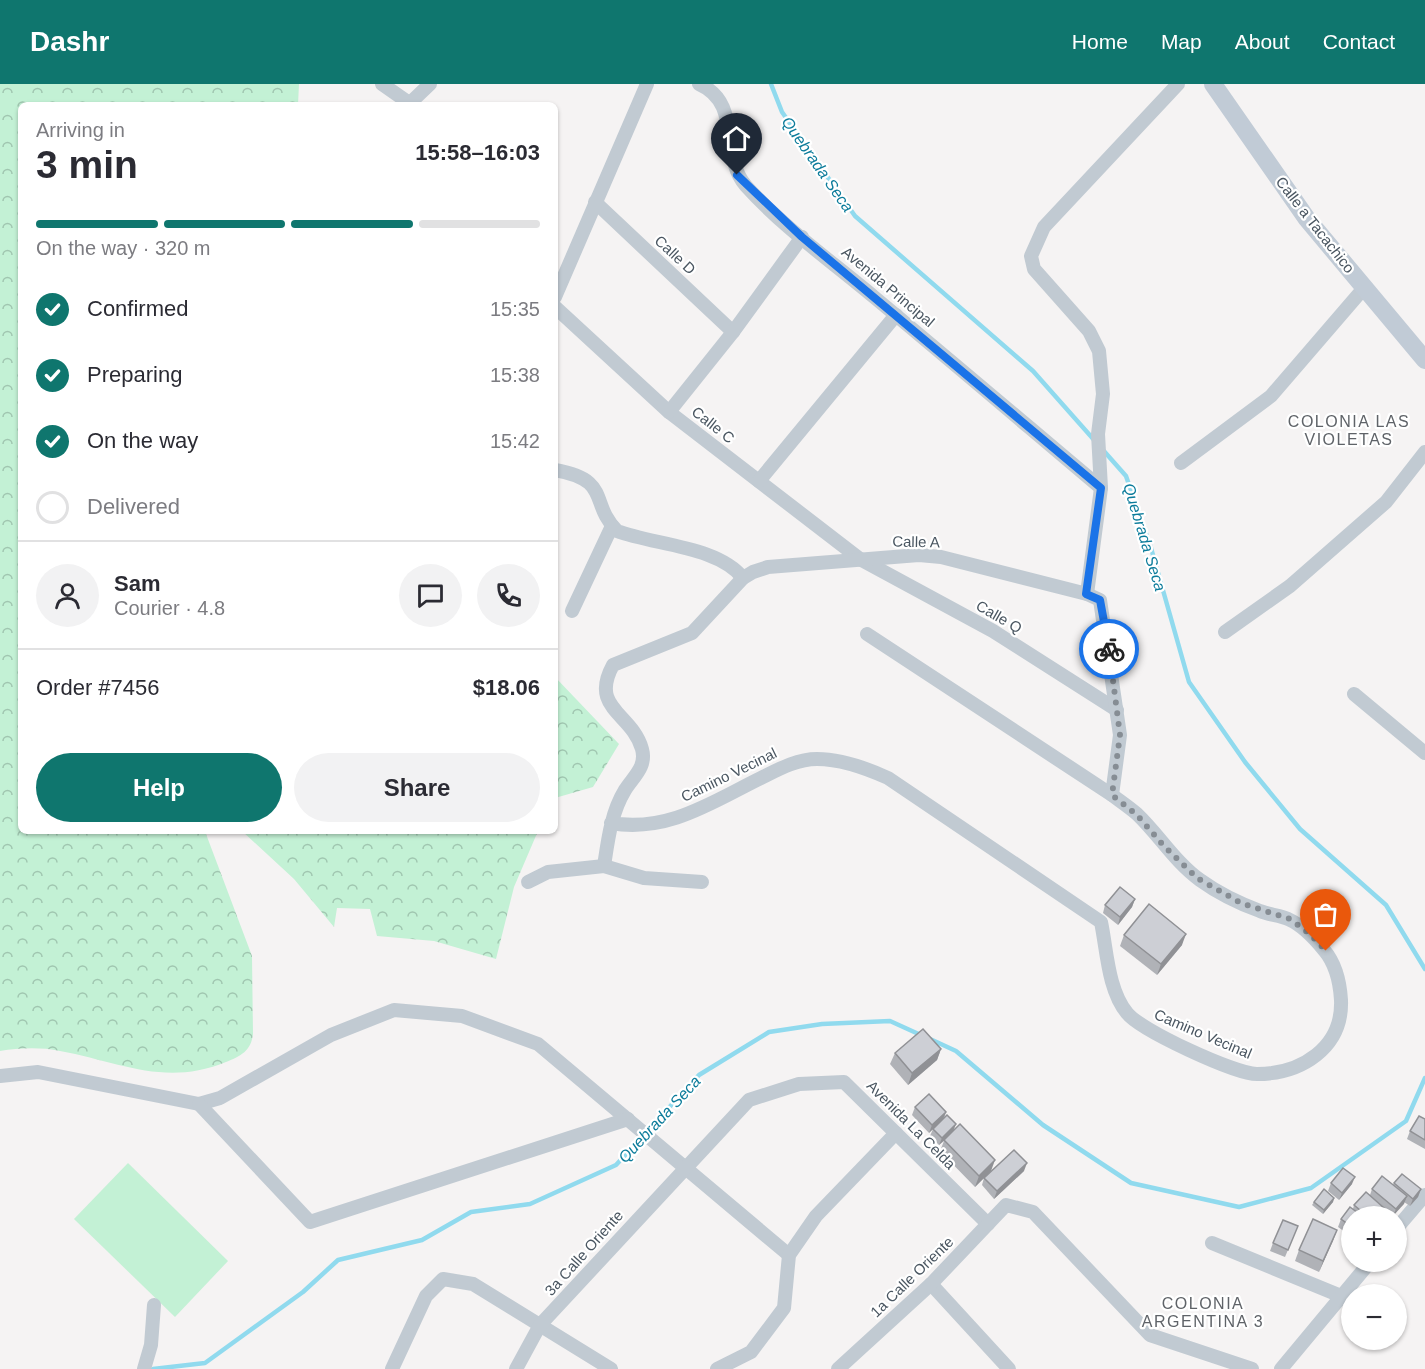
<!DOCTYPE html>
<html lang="en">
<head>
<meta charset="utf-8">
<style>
  :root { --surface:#fff; --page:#f2f2f3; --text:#2b2b33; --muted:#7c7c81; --line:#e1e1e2; --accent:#0f766e }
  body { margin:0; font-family:Arial,sans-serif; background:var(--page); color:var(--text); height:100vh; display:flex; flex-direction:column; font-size:22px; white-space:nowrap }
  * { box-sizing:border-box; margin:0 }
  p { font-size:20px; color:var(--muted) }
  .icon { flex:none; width:33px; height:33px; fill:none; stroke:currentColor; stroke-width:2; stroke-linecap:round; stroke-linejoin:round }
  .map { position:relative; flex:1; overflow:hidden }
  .panel { position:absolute; left:18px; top:18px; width:540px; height:732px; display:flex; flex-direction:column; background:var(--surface); border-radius:9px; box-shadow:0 2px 4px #0004 }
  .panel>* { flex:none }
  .fabs { position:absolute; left:1341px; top:1122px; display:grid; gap:12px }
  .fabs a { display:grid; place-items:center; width:66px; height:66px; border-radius:50%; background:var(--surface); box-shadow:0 2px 4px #0004; font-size:30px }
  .pin { position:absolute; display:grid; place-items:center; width:51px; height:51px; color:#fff; margin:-62px -26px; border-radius:50% 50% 50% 0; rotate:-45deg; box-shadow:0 0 6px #0007 }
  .pin .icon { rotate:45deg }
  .courier { position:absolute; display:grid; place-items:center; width:60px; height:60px; margin:-30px; border:4px solid #1a73e8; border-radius:50%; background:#fff; color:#222; box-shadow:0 2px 8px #0007 }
  .head em { font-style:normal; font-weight:700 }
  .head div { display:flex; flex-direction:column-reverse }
  .head { display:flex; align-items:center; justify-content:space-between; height:102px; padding:0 18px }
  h1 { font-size:39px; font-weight:700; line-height:45px }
  .bar { display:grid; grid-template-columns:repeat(4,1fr); gap:9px 6px; align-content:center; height:72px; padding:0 18px }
  .bar i { height:8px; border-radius:4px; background:var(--line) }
  .bar .active { background:var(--accent) }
  .bar p { grid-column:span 4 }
  .line { display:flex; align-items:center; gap:15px; padding:0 18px; border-top:2px solid var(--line) }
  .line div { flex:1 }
  .round { display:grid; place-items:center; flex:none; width:63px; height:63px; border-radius:32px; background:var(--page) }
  ol { padding:0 18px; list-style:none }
  li { display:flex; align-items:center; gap:18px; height:66px }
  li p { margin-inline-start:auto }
  li .icon { padding:6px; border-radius:50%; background:var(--accent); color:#fff; stroke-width:4 }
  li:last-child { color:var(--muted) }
  li i { width:33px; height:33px; border:3px solid var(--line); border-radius:50% }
  .primary-button { display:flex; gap:12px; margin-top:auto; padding:12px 18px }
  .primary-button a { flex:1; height:69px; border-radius:36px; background:var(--accent); color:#fff; font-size:24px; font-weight:700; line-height:69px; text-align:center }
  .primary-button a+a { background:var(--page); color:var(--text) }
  header { display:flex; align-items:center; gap:36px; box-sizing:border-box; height:84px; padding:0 30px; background:var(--accent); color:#fff }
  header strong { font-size:28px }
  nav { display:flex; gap:33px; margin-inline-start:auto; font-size:21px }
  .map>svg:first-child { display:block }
  .grass { fill:#c3f1d5 }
  .forest { fill:url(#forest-crowns) }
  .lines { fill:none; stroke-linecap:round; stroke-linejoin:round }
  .stream { stroke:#90daee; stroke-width:4.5 }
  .street { stroke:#c1cad2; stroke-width:14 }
  .secondary { stroke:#c1cbd6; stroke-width:18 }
  .wall { fill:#b0b2b7 }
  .shaded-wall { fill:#909195 }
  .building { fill:#cdcfd5; stroke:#909195; stroke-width:1.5 }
  .done { stroke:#868d94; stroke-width:6; stroke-dasharray:0 10.8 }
  .route { stroke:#1a73e8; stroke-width:8 }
  .labels { text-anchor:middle; stroke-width:4.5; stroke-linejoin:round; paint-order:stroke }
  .street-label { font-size:15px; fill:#4a5661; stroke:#fff }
  .water-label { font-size:16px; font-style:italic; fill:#0c7c9b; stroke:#fff }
  .neighbourhood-label { font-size:16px; letter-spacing:1.5px; fill:#5f6368; stroke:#fff }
</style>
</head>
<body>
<header>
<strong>Dashr</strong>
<nav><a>Home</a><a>Map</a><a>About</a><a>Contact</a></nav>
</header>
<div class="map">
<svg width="1425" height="1285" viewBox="0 0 1425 1285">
  <defs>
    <pattern id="forest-crowns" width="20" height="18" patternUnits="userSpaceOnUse" patternTransform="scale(1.5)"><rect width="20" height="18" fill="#c3f1d5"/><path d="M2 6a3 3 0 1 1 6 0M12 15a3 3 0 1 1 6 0" fill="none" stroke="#a0c6b0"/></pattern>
  </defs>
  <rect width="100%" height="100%" fill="#f5f3f3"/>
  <!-- grass -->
  <path class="grass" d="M128,1079L228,1177L175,1233L74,1135Z"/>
  <!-- forest -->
  <g class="forest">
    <path d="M0,0H299L298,21H21V747H197L206,750L252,872L253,950C251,967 241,972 226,978C165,1003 120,978 60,967C40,963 19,964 0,967Z"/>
    <path d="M555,593L619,660L593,703L555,714Z"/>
    <path d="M242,747H538L514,803L496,875L434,857L377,852L370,825L337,824L334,843L294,795Z"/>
  </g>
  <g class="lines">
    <!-- stream -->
    <g class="stream">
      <path d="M771,0L782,28L855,132L1033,287L1095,357"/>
      <path d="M1103,366L1126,392L1151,464L1189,598L1245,678L1300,745L1386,821L1425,885"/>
      <path d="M930,955L956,967L1043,1041L1131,1099L1239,1123L1311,1104L1406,1037L1425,994"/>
      <path d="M153,1285L205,1279L303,1208L338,1176L422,1156L471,1128L530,1120L616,1081L699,991L769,948L822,940L890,937L923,952"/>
    </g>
    <!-- street -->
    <g class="street">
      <path d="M382,0L412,21"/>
      <path d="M699,0C743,19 719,71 746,102C783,143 831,177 874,213C950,276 1025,340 1101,404"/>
      <path d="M408,21L430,0"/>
      <path d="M595,118L733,248"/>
      <path d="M555,213L647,0"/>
      <path d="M555,223L669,328L860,475L993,547L1117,626"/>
      <path d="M669,328L733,248L802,153"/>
      <path d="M1181,379L1271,312L1364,204"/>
      <path d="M555,386C612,396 589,419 617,447C654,461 718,462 743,494"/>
      <path d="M759,397L896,231"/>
      <path d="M1087,510L1101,404L1098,350L1103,310L1099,267L1089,247L1034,185L1031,172L1044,143L1178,0"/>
      <path d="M572,527L612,442"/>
      <path d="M1225,548L1290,502L1386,418L1425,368"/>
      <path d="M867,550L1112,711"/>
      <path d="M1354,610L1425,669"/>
      <path d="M604,782C608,756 611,729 625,706C633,693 647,683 642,665C632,629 589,625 613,581L692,549L743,494L753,488L768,483L919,471L941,473L1087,510L1100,516L1120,651L1112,711C1120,717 1129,723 1137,730C1159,751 1175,778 1200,796C1218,809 1238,819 1260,827C1269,831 1281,831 1290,836C1303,842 1315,855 1324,866C1336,880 1340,899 1341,916C1343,964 1301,990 1257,990C1235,990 1140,946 1127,929C1108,906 1107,867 1101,838L888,694C866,684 842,675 817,675C797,675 779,685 761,694C712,718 668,749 611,739"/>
      <path d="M528,798L548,788L604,782L644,794L702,798"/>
      <path d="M0,992L38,988L199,1020L220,1014L331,951L394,926L462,932L538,960L789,1171"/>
      <path d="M199,1020L310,1138L628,1035"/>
      <path d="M1396,1145L1425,1111"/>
      <path d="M1212,1159L1341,1212"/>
      <path d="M931,1200L1009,1285"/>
      <path d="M144,1285L151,1261L154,1221"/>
      <path d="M392,1285L426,1212L443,1195L473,1200L611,1285"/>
      <path d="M516,1285L540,1241L749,1016L799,1000L844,998L988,1140"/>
      <path d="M717,1285L751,1268L784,1224L789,1171L816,1132L896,1049"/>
      <path d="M838,1285L931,1200L1006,1121L1033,1128L1150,1251L1252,1285"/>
      <path d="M1281,1285L1370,1178"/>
    </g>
    <!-- secondary -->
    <path class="secondary" d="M1213,0L1307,135L1425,276"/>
  </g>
  <!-- wall -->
  <g class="wall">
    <path d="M1135,815L1132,823L1118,841L1103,829L1105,821Z"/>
    <path d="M1124,851L1182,861L1157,891L1120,862Z"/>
    <path d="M941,965L937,976L908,1001L890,980L895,969Z"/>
    <path d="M915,1023L946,1028L944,1035L991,1087L975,1103L940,1067L944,1057L939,1061L930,1052L933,1045L929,1049L912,1031Z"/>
    <path d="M1425,1035V1065L1407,1055L1410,1047Z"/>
    <path d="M1024,1087L994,1115L982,1101L984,1094Z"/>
    <path d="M1331,1099L1352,1100L1339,1116L1328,1107Z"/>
    <path d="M1394,1099L1421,1105L1418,1113L1410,1122L1404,1118L1393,1132H1352V1153L1338,1143L1341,1135L1353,1125L1354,1121L1370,1111L1372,1105L1393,1101Z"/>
    <path d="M1334,1114L1333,1118L1323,1130L1312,1121L1314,1118Z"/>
    <path d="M1337,1146L1319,1188L1295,1177L1299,1166Z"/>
    <path d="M1295,1149L1285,1173L1270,1167L1273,1159Z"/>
  </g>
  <!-- shaded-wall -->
  <g class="shaded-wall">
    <path d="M1135,815L1132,823L1118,841L1120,833Z"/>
    <path d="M1186,850L1182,861L1157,891L1161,880Z"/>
    <path d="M941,965L937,976L908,1001L912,989Z"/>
    <path d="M946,1028L943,1035L929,1049L932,1041Z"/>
    <path d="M956,1040L953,1048L939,1061L942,1054Z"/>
    <path d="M995,1076L991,1087L975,1103L979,1092Z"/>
    <path d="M1027,1079L1024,1087L994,1115L997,1107Z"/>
    <path d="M1355,1093L1352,1100L1339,1116L1342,1109Z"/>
    <path d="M1421,1105L1418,1113L1410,1122L1413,1115Z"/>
    <path d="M1407,1112L1404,1120L1393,1132L1396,1125Z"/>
    <path d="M1334,1114L1333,1118L1323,1130L1324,1126Z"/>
    <path d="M1337,1146L1333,1157L1319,1188L1323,1177Z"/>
  </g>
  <!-- building -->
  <g class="building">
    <path d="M1120,803L1135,815L1120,833L1105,821Z"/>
    <path d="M1149,820L1186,850L1161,880L1124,851Z"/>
    <path d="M923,945L941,965L912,989L895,969Z"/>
    <path d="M929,1010L946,1028L932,1041L915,1023Z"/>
    <path d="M947,1031L956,1040L942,1054L933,1045Z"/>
    <path d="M1419,1032L1425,1035V1056L1410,1047Z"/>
    <path d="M960,1040L995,1076L979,1092L944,1056Z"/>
    <path d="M1014,1066L1027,1079L997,1107L984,1094Z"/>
    <path d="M1343,1084L1355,1093L1342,1109L1331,1099Z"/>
    <path d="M1402,1090L1421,1105L1413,1115L1394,1099Z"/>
    <path d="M1382,1092L1407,1112L1396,1125L1372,1105Z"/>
    <path d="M1324,1105L1334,1114L1324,1126L1314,1118Z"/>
    <path d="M1366,1108L1393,1132H1367L1354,1121Z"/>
    <path d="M1350,1123L1362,1132H1352V1143L1341,1135Z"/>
    <path d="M1313,1135L1337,1146L1323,1177L1299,1166Z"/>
    <path d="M1283,1136L1298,1142L1288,1166L1273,1159Z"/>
  </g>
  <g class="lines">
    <!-- done -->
    <path class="done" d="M1109,565L1120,651L1112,711L1137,731L1163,761L1197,794L1241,819L1290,835L1311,851L1326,867"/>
    <!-- route -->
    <path class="route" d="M737,91L802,153L1101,404L1086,510L1100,516L1109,565"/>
  </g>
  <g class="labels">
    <!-- street labels -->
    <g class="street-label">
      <text transform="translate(1315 141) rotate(52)" y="5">Calle a Tacachico</text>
      <text transform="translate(675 171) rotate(43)" y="5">Calle D</text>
      <text transform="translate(888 203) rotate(40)" y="5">Avenida Principal</text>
      <text transform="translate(713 341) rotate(38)" y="5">Calle C</text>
      <text transform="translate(916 458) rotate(1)" y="5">Calle A</text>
      <text transform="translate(999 533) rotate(30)" y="5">Calle Q</text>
      <text transform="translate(729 691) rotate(-26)" y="5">Camino Vecinal</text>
      <text transform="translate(1203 950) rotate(23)" y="5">Camino Vecinal</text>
      <text transform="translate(911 1041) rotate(45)" y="5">Avenida La Celda</text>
      <text transform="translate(584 1169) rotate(-48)" y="5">3a Calle Oriente</text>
      <text transform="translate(912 1193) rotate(-44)" y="5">1a Calle Oriente</text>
    </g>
    <!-- water labels -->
    <g class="water-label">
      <text transform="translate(818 80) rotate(55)" y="6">Quebrada Seca</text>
      <text transform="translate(1145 453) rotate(73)" y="6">Quebrada Seca</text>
      <text transform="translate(659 1035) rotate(-47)" y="6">Quebrada Seca</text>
    </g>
    <!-- neighbourhood labels -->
    <g class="neighbourhood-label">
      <text x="1349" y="343">COLONIA LAS<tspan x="1349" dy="18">VIOLETAS</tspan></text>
      <text x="1203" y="1225">COLONIA<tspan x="1203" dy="18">ARGENTINA 3</tspan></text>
    </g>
  </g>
</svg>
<div class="fabs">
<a>+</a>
<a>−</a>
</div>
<div class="pin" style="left:1326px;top:867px;background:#ea580c"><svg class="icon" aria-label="bag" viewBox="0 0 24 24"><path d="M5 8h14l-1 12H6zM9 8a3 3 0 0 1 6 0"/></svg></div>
<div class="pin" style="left:737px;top:91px;background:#1f2937"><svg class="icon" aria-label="home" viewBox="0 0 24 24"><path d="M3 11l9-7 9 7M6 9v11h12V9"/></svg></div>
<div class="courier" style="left:1109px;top:565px"><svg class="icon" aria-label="bike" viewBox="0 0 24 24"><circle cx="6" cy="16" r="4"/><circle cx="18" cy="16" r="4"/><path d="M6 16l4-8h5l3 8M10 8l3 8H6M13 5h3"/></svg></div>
<section class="panel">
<div class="head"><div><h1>3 min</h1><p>Arriving in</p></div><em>15:58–16:03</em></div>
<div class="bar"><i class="active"></i><i class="active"></i><i class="active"></i><i></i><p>On the way · 320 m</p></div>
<ol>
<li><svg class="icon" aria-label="check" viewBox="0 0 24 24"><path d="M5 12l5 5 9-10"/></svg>Confirmed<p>15:35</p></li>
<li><svg class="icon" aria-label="check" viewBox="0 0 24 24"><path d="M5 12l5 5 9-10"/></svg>Preparing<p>15:38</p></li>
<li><svg class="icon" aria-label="check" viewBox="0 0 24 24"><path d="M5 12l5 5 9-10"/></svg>On the way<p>15:42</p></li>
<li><i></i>Delivered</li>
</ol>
<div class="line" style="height:108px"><a class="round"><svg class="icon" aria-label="person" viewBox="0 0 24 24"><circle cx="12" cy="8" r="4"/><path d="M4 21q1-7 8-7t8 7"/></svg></a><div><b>Sam</b><p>Courier · 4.8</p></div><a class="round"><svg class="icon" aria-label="chat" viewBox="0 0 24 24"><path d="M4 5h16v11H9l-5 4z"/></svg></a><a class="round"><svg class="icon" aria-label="phone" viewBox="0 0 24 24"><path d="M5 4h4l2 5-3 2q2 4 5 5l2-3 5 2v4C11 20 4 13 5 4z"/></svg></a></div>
<div class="line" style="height:78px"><div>Order #7456</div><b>$18.06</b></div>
<div class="primary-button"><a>Help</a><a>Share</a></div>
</section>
</div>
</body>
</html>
